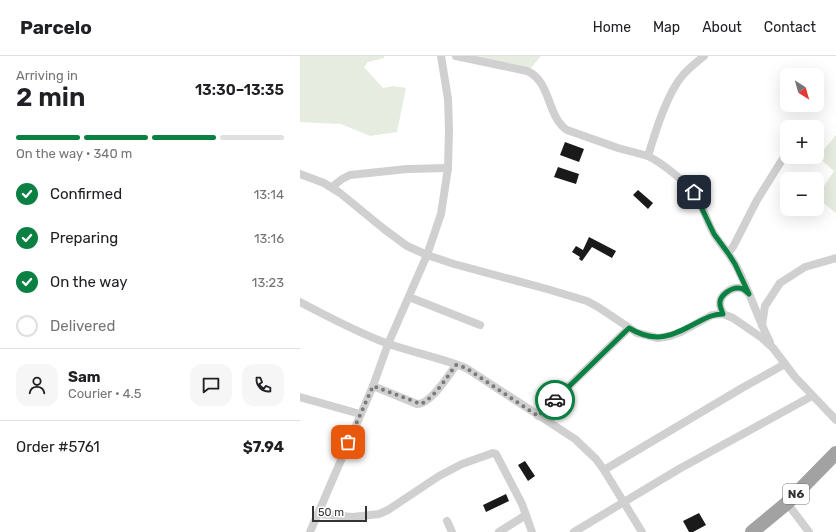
<!DOCTYPE html>
<html lang="en">
<head>
<meta charset="utf-8">
<style>
  :root { --surface:#fff; --page:#f6f6f6; --text:#202124; --muted:#757577; --line:#e0e0e0; --accent:#0b8043 }
  body { margin:0; font-family:Rubik,sans-serif; background:var(--page); color:var(--text); height:100vh; display:flex; flex-direction:column; font-size:15px; white-space:nowrap }
  * { box-sizing:border-box; margin:0 }
  p { font-size:13px; color:var(--muted) }
  .icon { flex:none; width:22px; height:22px; fill:none; stroke:currentColor; stroke-width:2; stroke-linecap:round; stroke-linejoin:round }
  .map { position:relative; flex:1; overflow:hidden }
  .panel { display:flex; flex-direction:column; background:var(--surface); width:300px }
  .panel>* { flex:none }
  .needle { width:26px; rotate:143deg }
  .tools { position:absolute; left:480px; top:12px; display:grid; gap:8px }
  .tools a { display:grid; place-items:center; width:44px; height:44px; border-radius:8px; background:var(--surface); box-shadow:0 4px 16px #0002; font-size:20px }
  .scale { position:absolute; left:12px; bottom:10px; width:55px; box-sizing:border-box; padding-left:4px; border:2px solid #333; border-top:0; font-size:11px; line-height:14px; white-space:nowrap; color:#333; -webkit-text-stroke:3px #fff; paint-order:stroke }
  .pin { position:absolute; display:grid; place-items:center; width:34px; height:34px; color:#fff; margin:-17px; border-radius:8px; box-shadow:0 2px 6px #0006 }
  .courier { position:absolute; display:grid; place-items:center; width:40px; height:40px; margin:-20px; border:3px solid #0b8043; border-radius:50%; background:#fff; color:#222; box-shadow:0 1px 5px #0007 }
  .summary em { font-style:normal; font-weight:600 }
  .summary div { display:flex; flex-direction:column-reverse }
  .summary { display:flex; align-items:center; justify-content:space-between; height:68px; padding:0 16px }
  h1 { font-size:26px; font-weight:600; line-height:30px }
  .bar { display:grid; grid-template-columns:repeat(4,1fr); gap:6px 4px; align-content:center; height:48px; padding:0 16px }
  .bar i { height:5px; border-radius:3px; background:var(--line) }
  .bar .selected { background:var(--accent) }
  .bar p { grid-column:span 4 }
  .line { display:flex; align-items:center; gap:10px; padding:0 16px; border-top:1px solid var(--line) }
  .line div { flex:1 }
  .round { display:grid; place-items:center; flex:none; width:42px; height:42px; border-radius:12px; background:var(--page) }
  ol { padding:0 16px; list-style:none }
  li { display:flex; align-items:center; gap:12px; height:44px }
  li p { margin-inline-start:auto }
  li .icon { padding:4px; border-radius:50%; background:var(--accent); color:#fff; stroke-width:4 }
  li:last-child { color:var(--muted) }
  li i { width:22px; height:22px; border:2px solid var(--line); border-radius:50% }
  header { display:flex; align-items:center; gap:24px; box-sizing:border-box; height:56px; padding:0 20px; background:var(--surface); border-bottom:1px solid var(--line) }
  header strong { font-size:19px }
  nav { display:flex; gap:22px; margin-inline-start:auto; font-size:14px }
  main { display:flex; flex:1; min-height:0 }
  .map>svg:first-child { display:block }
  .green { fill:#e6ecdf }
  .building { fill:#1a1a1a }
  .lines { fill:none; stroke-linecap:round; stroke-linejoin:round }
  .minor { stroke:#d0d0d0; stroke-width:8 }
  .trunk { stroke:#a2a2a2; stroke-width:14 }
  .done { stroke:#7a7a7a; stroke-width:4; stroke-dasharray:0 7.2 }
  .route { stroke:#0b8043; stroke-width:5 }
  .labels { text-anchor:middle; stroke-width:4; stroke-linejoin:round; paint-order:stroke }
  .shield { fill:#fff; stroke:#707070; stroke-width:1 }
  .shield-label { font-size:12px; font-weight:bold; fill:#333 }
</style>
</head>
<body>
<header>
<strong>Parcelo</strong>
<nav><a>Home</a><a>Map</a><a>About</a><a>Contact</a></nav>
</header>
<main>
<section class="panel">
<div class="summary"><div><h1>2 min</h1><p>Arriving in</p></div><em>13:30–13:35</em></div>
<div class="bar"><i class="selected"></i><i class="selected"></i><i class="selected"></i><i></i><p>On the way · 340 m</p></div>
<ol>
<li><svg class="icon" aria-label="check" viewBox="0 0 24 24"><path d="M5 12l5 5 9-10"/></svg>Confirmed<p>13:14</p></li>
<li><svg class="icon" aria-label="check" viewBox="0 0 24 24"><path d="M5 12l5 5 9-10"/></svg>Preparing<p>13:16</p></li>
<li><svg class="icon" aria-label="check" viewBox="0 0 24 24"><path d="M5 12l5 5 9-10"/></svg>On the way<p>13:23</p></li>
<li><i></i>Delivered</li>
</ol>
<div class="line" style="height:72px"><a class="round"><svg class="icon" aria-label="person" viewBox="0 0 24 24"><circle cx="12" cy="8" r="4"/><path d="M4 21q1-7 8-7t8 7"/></svg></a><div><b>Sam</b><p>Courier · 4.5</p></div><a class="round"><svg class="icon" aria-label="chat" viewBox="0 0 24 24"><path d="M4 5h16v11H9l-5 4z"/></svg></a><a class="round"><svg class="icon" aria-label="phone" viewBox="0 0 24 24"><path d="M5 4h4l2 5-3 2q2 4 5 5l2-3 5 2v4C11 20 4 13 5 4z"/></svg></a></div>
<div class="line" style="height:52px"><div>Order #5761</div><b>$7.94</b></div>
</section>
<div class="map">
<svg width="536" height="476" viewBox="0 0 536 476">
  <rect width="100%" height="100%" fill="#fff"/>
  <!-- green -->
  <g class="green">
    <path d="M0,0H84V2L68,6L64,11L83,32L94,30L106,32L97,76L70,80L41,68L0,66Z"/>
    <path d="M169,0H241L231,12Z"/>
    <path d="M536,79V157L517,142V140L534,115L518,101Z"/>
  </g>
  <!-- building -->
  <g class="building">
    <path d="M265,86L284,93L279,106L260,99Z"/>
    <path d="M258,111L279,118L276,128L254,121Z"/>
    <path d="M338,134L353,147L348,153L333,139Z"/>
    <path d="M289,181L316,195L312,202L292,191L282,205L279,203L280,201L272,196L276,190L283,194Z"/>
    <path d="M225,405L235,420L228,425L218,409Z"/>
    <path d="M206,438L209,445L186,456L183,449Z"/>
    <path d="M399,457L406,469L393,476H389L383,465Z"/>
  </g>
  <g class="lines">
    <!-- minor -->
    <g class="minor">
      <path d="M156,0L227,15C251,25 247,61 267,74L318,92L348,100"/>
      <path d="M404,0C397,6 389,12 383,19C367,37 355,77 348,100C362,107 389,128 397,141C404,153 407,166 414,178C420,188 429,197 435,208C449,233 457,261 470,286"/>
      <path d="M0,118L24,127L40,137L84,173L107,190L127,199L154,208L247,233L287,245L298,251L337,277L358,282L370,280L381,276L412,259L423,258L433,262L462,282L473,292L495,321L536,364"/>
      <path d="M32,131L42,123L50,119L107,113L148,112"/>
      <path d="M428,197L433,191L457,144L487,96"/>
      <path d="M109,241L180,269"/>
      <path d="M0,246C29,261 58,277 89,288C115,297 141,302 166,312L275,383L296,403L304,414L342,476"/>
      <path d="M423,258C422,255 420,251 420,249C419,238 434,229 443,233C444,233 448,237 448,237"/>
      <path d="M462,269L465,250L480,227L505,211L536,202"/>
      <path d="M73,330L117,348C130,349 149,319 156,309"/>
      <path d="M0,341L60,358"/>
      <path d="M238,360L329,272"/>
      <path d="M304,414L442,332L485,308"/>
      <path d="M487,447L509,476"/>
      <path d="M18,458L53,461L79,458L88,454L139,420L162,408L193,397L196,398L222,448L232,476"/>
      <path d="M147,465L152,476"/>
      <path d="M10,476L73,330L88,288L127,199L141,158L148,112L149,73L148,43L141,0"/>
      <path d="M199,476L226,459"/>
      <path d="M274,476L379,413L512,340"/>
    </g>
    <!-- trunk -->
    <path class="trunk" d="M452,476L487,447L536,397"/>
  </g>
  <g class="lines">
    <!-- done -->
    <path class="done" d="M48,386L73,330L121,348C136,340 146,322 156,309L166,312L238,360L255,344"/>
    <!-- route -->
    <path class="route" d="M255,344L329,272C357,289 374,279 400,265C408,261 414,258 423,258C422,255 420,251 420,248C419,240 430,232 438,232C443,232 445,234 449,238L435,208L428,197L414,178L394,136"/>
  </g>
  <g class="labels">
    <!-- shield labels -->
    <rect class="shield" x="483" y="428" width="26" height="20" rx="3"/>
    <g class="shield-label">
      <text x="496" y="442">N6</text>
    </g>
  </g>
</svg>
<div class="tools">
<a><svg class="needle" viewBox="-14 -14 28 28"><path d="M0-13l5 13h-10z" fill="#e53935"/><path d="M0 13l5-13h-10z" fill="#757577"/></svg></a>
<a>+</a>
<a>−</a>
</div>
<div class="scale">50 m</div>
<div class="pin" style="left:48px;top:386px;background:#ea580c"><svg class="icon" aria-label="bag" viewBox="0 0 24 24"><path d="M5 8h14l-1 12H6zM9 8a3 3 0 0 1 6 0"/></svg></div>
<div class="pin" style="left:394px;top:136px;background:#1f2937"><svg class="icon" aria-label="home" viewBox="0 0 24 24"><path d="M3 11l9-7 9 7M6 9v11h12V9"/></svg></div>
<div class="courier" style="left:255px;top:344px"><svg class="icon" aria-label="car" viewBox="0 0 24 24"><path d="M5 17H2v-5l4-1 3-4h7l3 4 3 1v5h-3M9 17h6M6 11h13"/><circle cx="7" cy="17" r="2"/><circle cx="17" cy="17" r="2"/></svg></div>
</div>
</main>
</body>
</html>
